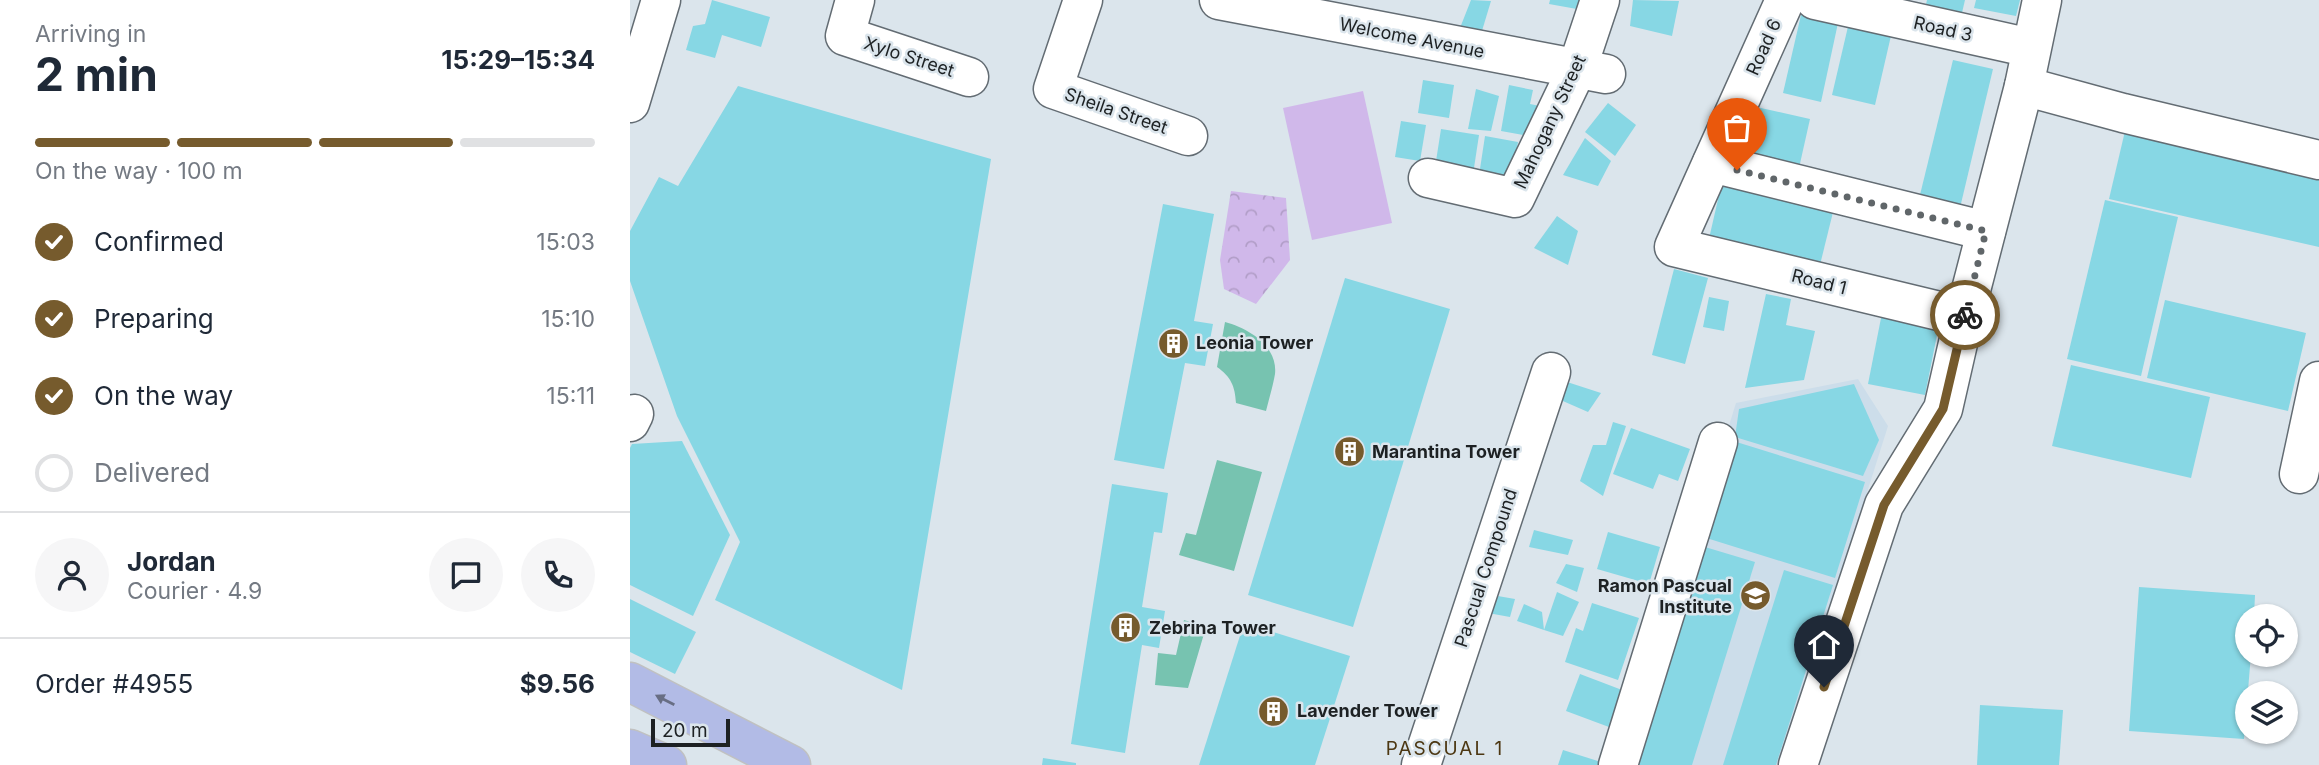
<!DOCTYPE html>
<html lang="en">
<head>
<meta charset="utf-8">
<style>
  :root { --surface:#fff; --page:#f6f6f7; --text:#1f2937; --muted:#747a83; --line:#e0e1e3; --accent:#765b2d }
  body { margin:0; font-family:Inter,sans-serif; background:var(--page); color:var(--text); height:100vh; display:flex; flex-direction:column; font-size:26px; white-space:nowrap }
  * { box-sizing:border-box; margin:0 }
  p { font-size:23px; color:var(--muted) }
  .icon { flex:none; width:38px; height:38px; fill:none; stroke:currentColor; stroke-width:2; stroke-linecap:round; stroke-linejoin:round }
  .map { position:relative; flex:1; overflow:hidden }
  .drawer { display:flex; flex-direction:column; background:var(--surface); width:630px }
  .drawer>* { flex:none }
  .fabs { position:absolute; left:1605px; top:604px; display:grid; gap:14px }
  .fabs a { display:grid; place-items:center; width:63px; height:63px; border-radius:50%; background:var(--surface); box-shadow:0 2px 5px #0004; font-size:35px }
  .scale { position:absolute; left:21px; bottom:18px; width:79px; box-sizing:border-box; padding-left:7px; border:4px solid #1d2123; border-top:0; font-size:19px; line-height:24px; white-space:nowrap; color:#1d2123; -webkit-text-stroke:5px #dbe5ec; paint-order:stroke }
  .pin { position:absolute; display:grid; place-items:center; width:60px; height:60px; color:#fff; margin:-72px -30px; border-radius:50% 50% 50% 0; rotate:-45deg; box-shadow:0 0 7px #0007 }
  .pin .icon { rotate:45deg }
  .courier { position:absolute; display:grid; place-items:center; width:70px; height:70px; margin:-35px; border:5px solid #765b2d; border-radius:50%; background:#fff; color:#222; box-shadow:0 2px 9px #0007 }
  .overview em { font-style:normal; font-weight:700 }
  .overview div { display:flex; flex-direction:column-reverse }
  .overview { display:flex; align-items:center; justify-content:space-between; height:119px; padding:0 35px }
  h1 { font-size:46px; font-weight:700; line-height:52px }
  .bar { display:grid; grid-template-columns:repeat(4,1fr); gap:10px 7px; align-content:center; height:84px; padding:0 35px }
  .bar i { height:9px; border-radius:5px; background:var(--line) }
  .bar .on { background:var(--accent) }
  .bar p { grid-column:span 4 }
  .line { display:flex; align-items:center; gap:18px; padding:0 35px; border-top:2px solid var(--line) }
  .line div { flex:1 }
  .round { display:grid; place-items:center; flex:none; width:74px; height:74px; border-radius:37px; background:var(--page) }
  ol { padding:0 35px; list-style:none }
  li { display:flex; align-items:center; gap:21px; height:77px }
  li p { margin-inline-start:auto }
  li .icon { padding:7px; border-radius:50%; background:var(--accent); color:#fff; stroke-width:4 }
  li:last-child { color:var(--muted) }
  li i { width:38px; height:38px; border:4px solid var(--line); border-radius:50% }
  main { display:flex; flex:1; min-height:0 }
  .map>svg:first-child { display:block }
  .built { fill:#ccddea }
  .park { fill:url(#park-crowns) }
  .pitch { fill:#d0b8ea }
  .water { fill:#77c3b0 }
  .building { fill:#87d7e4 }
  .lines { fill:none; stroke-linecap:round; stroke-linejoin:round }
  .minor-casing { stroke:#636c73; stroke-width:41 }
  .major-casing { stroke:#c0c1c1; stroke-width:41 }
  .minor { stroke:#fff; stroke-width:38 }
  .major { stroke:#b2bbe6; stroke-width:38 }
  .oneway { fill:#686e84 }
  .done { stroke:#606669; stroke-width:7; stroke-dasharray:0 12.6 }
  .route { stroke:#765b2d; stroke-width:9 }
  .labels { text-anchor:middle; stroke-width:5; stroke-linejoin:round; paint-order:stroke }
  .street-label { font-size:18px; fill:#1d2123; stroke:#dbe5ec }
  .poi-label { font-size:18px; font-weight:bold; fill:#1d2123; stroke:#dbe5ec; text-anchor:start }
  .neighbourhood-label { font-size:19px; letter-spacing:2px; fill:#4c3712; stroke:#dbe5ec }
</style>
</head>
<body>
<main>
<section class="drawer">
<div class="overview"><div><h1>2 min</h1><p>Arriving in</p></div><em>15:29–15:34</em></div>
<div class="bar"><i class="on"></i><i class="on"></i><i class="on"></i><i></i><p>On the way · 100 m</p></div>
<ol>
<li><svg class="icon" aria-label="check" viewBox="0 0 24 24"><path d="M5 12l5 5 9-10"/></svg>Confirmed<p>15:03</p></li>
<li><svg class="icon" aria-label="check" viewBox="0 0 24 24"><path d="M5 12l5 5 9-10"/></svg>Preparing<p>15:10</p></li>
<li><svg class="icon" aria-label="check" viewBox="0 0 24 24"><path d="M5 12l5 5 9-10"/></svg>On the way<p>15:11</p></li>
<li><i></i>Delivered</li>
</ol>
<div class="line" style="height:126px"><a class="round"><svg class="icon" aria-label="person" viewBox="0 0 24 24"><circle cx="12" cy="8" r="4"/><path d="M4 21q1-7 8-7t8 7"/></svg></a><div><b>Jordan</b><p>Courier · 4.9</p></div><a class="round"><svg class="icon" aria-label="chat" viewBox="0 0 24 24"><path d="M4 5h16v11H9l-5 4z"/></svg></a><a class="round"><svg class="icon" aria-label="phone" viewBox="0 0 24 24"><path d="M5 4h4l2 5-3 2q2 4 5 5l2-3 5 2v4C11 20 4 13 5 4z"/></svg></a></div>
<div class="line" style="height:91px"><div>Order #4955</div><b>$9.56</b></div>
</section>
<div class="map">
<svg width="1689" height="765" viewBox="0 0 1689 765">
  <defs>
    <pattern id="park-crowns" width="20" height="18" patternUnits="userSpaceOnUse" patternTransform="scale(1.75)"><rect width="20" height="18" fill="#d0b8ea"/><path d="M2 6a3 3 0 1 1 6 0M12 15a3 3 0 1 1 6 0" fill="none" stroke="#b29ec8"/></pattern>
  </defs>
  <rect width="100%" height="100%" fill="#dbe5ec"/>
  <!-- built -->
  <path class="built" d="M1228,379L1258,426L1151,765H994L1106,403Z"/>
  <!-- park -->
  <path class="park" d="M601,191L656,198L660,260L626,304L594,289L590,260Z"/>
  <!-- pitch -->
  <path class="pitch" d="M733,91L762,223L682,240L653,108Z"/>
  <!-- water -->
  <g class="water">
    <path d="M595,322C618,328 648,346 645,374C643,386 639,399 636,411L606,403C605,386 601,377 587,367Z"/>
    <path d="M587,460L632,472L604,571L549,555L556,533L566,535Z"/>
    <path d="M554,620L576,627L558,688L525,685L528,653L546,655Z"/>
  </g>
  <!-- building -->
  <g class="building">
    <path d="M82,0L140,17L131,47L92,35L85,58L56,50L63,26L75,24Z"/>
    <path d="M841,0L861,1L848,44L828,33Z"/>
    <path d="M920,0H960L958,11L919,4Z"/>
    <path d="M1003,0L1049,1L1042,36L1000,26Z"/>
    <path d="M1297,0H1335L1331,17L1295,9Z"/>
    <path d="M1346,0H1390L1386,16L1344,8Z"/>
    <path d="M1171,15L1208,23L1191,102L1153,93Z"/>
    <path d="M1220,18L1263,27L1245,105L1202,95Z"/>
    <path d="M1323,60L1363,69L1329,212L1288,203Z"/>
    <path d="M793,80L824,85L819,118L788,113Z"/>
    <path d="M879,85L903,90L900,104L910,106L904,137L871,131Z"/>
    <path d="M108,86L361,159L272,690L85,600L110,542L47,416L0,281V231L29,177L48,186Z"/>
    <path d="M846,89L869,96L861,131L838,129Z"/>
    <path d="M978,103L1006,125L985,156L955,132Z"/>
    <path d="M1122,106L1180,119L1169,168L1111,155Z"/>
    <path d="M771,121L796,125L790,161L765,157Z"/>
    <path d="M811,129L849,135L842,181L804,174Z"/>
    <path d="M1495,131L1689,176V247L1479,199Z"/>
    <path d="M855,136L888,142L879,190L848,182Z"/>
    <path d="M955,138L981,161L968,186L933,175Z"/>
    <path d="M1092,182L1204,208L1189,269L1078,243Z"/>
    <path d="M1475,200L1548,217L1511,376L1437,359Z"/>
    <path d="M533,204L584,214L564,321L583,324L575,366L555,363L534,469L484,460Z"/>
    <path d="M927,216L948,231L938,265L904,248Z"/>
    <path d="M1044,269L1078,278L1055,364L1022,355Z"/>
    <path d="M715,278L820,309L723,627L618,595Z"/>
    <path d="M1136,294L1161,299L1156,325L1185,331L1174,380L1115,388Z"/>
    <path d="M1079,297L1099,301L1094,331L1073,327Z"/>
    <path d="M1535,300L1676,333L1658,411L1517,378Z"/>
    <path d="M1252,313L1309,325L1295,395L1238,384Z"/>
    <path d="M1441,365L1580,397L1561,478L1422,446Z"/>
    <path d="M934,381L971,393L958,412L926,398Z"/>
    <path d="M1224,384L1249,440L1233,476L1105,437L1109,409Z"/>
    <path d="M983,422L996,426L973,496L950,481L963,445H976Z"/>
    <path d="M1001,428L1060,449L1048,481L1029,474L1023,489L983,474Z"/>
    <path d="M1100,440L1235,482L1205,578L1070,536Z"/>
    <path d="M52,441L100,535L63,616L0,585V448L2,444Z"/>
    <path d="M482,484L538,493L532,533L524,532L512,607L535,611L529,648L512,645L495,753L441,744Z"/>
    <path d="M904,530L943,540L938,555L899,547Z"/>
    <path d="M978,532L1030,547L1019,584L967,569Z"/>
    <path d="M1065,544L1125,562L1062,765H996Z"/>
    <path d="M936,564L954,568L947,592L926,583Z"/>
    <path d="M1154,570L1203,585L1146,765H1093Z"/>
    <path d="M1509,587L1625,595L1624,616H1617V654H1621L1614,739L1499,731Z"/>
    <path d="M927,592L949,602L933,636L914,630Z"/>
    <path d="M862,595L885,599L880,617L858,613Z"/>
    <path d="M0,599L66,632L45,674L0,652Z"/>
    <path d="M962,603L1009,618L988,680L935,662L946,628L953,631Z"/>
    <path d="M894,604L912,612L914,630L887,621Z"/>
    <path d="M614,623L720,656L685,765H569Z"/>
    <path d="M950,674L1000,693L987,730L936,711Z"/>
    <path d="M1350,705L1433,710L1429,765H1347Z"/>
    <path d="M933,750L971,762L970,765H928Z"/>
    <path d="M413,758L446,763V765H412Z"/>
  </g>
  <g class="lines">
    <defs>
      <g id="minor">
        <path d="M225,0L215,36L339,77"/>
        <path d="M453,0L423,89L558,136"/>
        <path d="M589,0L976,74"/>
        <path d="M1155,0L1044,247L1334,317"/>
        <path d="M1185,0L1401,48"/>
        <path d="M1394,86L1493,113L1689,160"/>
        <path d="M0,103L31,0"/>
        <path d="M1082,163L1356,231"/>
        <path d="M798,178L885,198L947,69L970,0"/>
        <path d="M0,422L4,414"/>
        <path d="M1669,474L1689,381"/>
        <path d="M791,765L921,372"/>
        <path d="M988,765L1088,442"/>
        <path d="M1168,765L1254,505L1313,409L1334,317L1394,86L1412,0"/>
      </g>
      <g id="major">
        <path d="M0,682L161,765"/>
        <path d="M0,749L37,765"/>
      </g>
    </defs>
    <!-- minor casing -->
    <use href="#minor" class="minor-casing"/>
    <!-- major casing -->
    <use href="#major" class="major-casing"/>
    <!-- minor -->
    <use href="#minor" class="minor"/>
    <!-- major -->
    <use href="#major" class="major"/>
  </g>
  <!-- one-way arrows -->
  <defs><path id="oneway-solid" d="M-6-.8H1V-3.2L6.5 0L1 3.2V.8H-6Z" transform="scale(1.75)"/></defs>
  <use class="oneway" href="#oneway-solid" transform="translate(35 700) rotate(-153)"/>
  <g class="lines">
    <!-- done -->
    <path class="done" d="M1107,170L1356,231L1335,315"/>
    <!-- route -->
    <path class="route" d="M1194,687L1254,505L1313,409L1335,315"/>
  </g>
  <!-- icons -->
  <defs>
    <symbol id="building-disc" viewBox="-11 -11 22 22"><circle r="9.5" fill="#765b2d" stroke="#dbe5ec"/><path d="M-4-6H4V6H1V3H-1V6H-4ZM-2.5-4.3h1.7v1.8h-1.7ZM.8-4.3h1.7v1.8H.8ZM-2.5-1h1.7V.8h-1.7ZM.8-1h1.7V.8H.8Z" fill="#fff"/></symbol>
    <symbol id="school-disc" viewBox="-11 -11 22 22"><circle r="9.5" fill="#765b2d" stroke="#dbe5ec"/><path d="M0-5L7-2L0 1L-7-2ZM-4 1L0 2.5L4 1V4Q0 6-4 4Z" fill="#fff"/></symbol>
  </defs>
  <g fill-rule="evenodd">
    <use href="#building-disc" x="526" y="326" width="35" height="35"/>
    <use href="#building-disc" x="702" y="434" width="35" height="35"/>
    <use href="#school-disc" x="1108" y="578" width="35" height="35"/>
    <use href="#building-disc" x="478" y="610" width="35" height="35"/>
    <use href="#building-disc" x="626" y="694" width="35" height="35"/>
  </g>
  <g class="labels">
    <!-- street labels -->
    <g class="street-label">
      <text transform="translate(1313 29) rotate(13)" y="6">Road 3</text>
      <text transform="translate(782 38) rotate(11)" y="6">Welcome Avenue</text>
      <text transform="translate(1134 47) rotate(-66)" y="6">Road 6</text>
      <text transform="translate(279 57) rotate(18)" y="6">Xylo Street</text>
      <text transform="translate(486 111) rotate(19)" y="6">Sheila Street</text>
      <text transform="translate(920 122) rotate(-65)" y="6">Mahogany Street</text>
      <text transform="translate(1189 282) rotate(14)" y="6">Road 1</text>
      <text transform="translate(856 568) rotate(-72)" y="6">Pascual Compound</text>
    </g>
    <!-- poi labels -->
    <g class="poi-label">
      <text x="566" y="349">Leonia Tower</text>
      <text x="742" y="458">Marantina Tower</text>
      <text x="1102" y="592" text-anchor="end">Ramon Pascual<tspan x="1102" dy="21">Institute</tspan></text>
      <text x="519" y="634">Zebrina Tower</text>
      <text x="667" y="717">Lavender Tower</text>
    </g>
    <!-- neighbourhood labels -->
    <g class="neighbourhood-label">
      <text x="815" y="755">PASCUAL 1</text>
    </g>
  </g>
</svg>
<div class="fabs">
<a><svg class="icon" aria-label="locate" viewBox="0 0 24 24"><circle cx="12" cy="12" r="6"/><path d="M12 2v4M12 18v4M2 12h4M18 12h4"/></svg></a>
<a><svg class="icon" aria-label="layers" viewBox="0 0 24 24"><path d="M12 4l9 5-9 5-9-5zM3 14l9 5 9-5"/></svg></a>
</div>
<div class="scale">20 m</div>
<div class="pin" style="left:1107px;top:170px;background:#ea580c"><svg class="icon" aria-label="bag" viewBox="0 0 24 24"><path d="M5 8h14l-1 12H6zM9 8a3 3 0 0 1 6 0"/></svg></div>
<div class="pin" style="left:1194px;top:687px;background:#1f2937"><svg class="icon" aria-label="home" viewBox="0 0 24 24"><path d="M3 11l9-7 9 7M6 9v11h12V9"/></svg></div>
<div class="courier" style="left:1335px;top:315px"><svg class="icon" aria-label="bike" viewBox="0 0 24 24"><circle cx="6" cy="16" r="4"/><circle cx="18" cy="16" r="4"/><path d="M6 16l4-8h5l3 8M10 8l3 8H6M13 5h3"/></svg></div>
</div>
</main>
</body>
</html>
